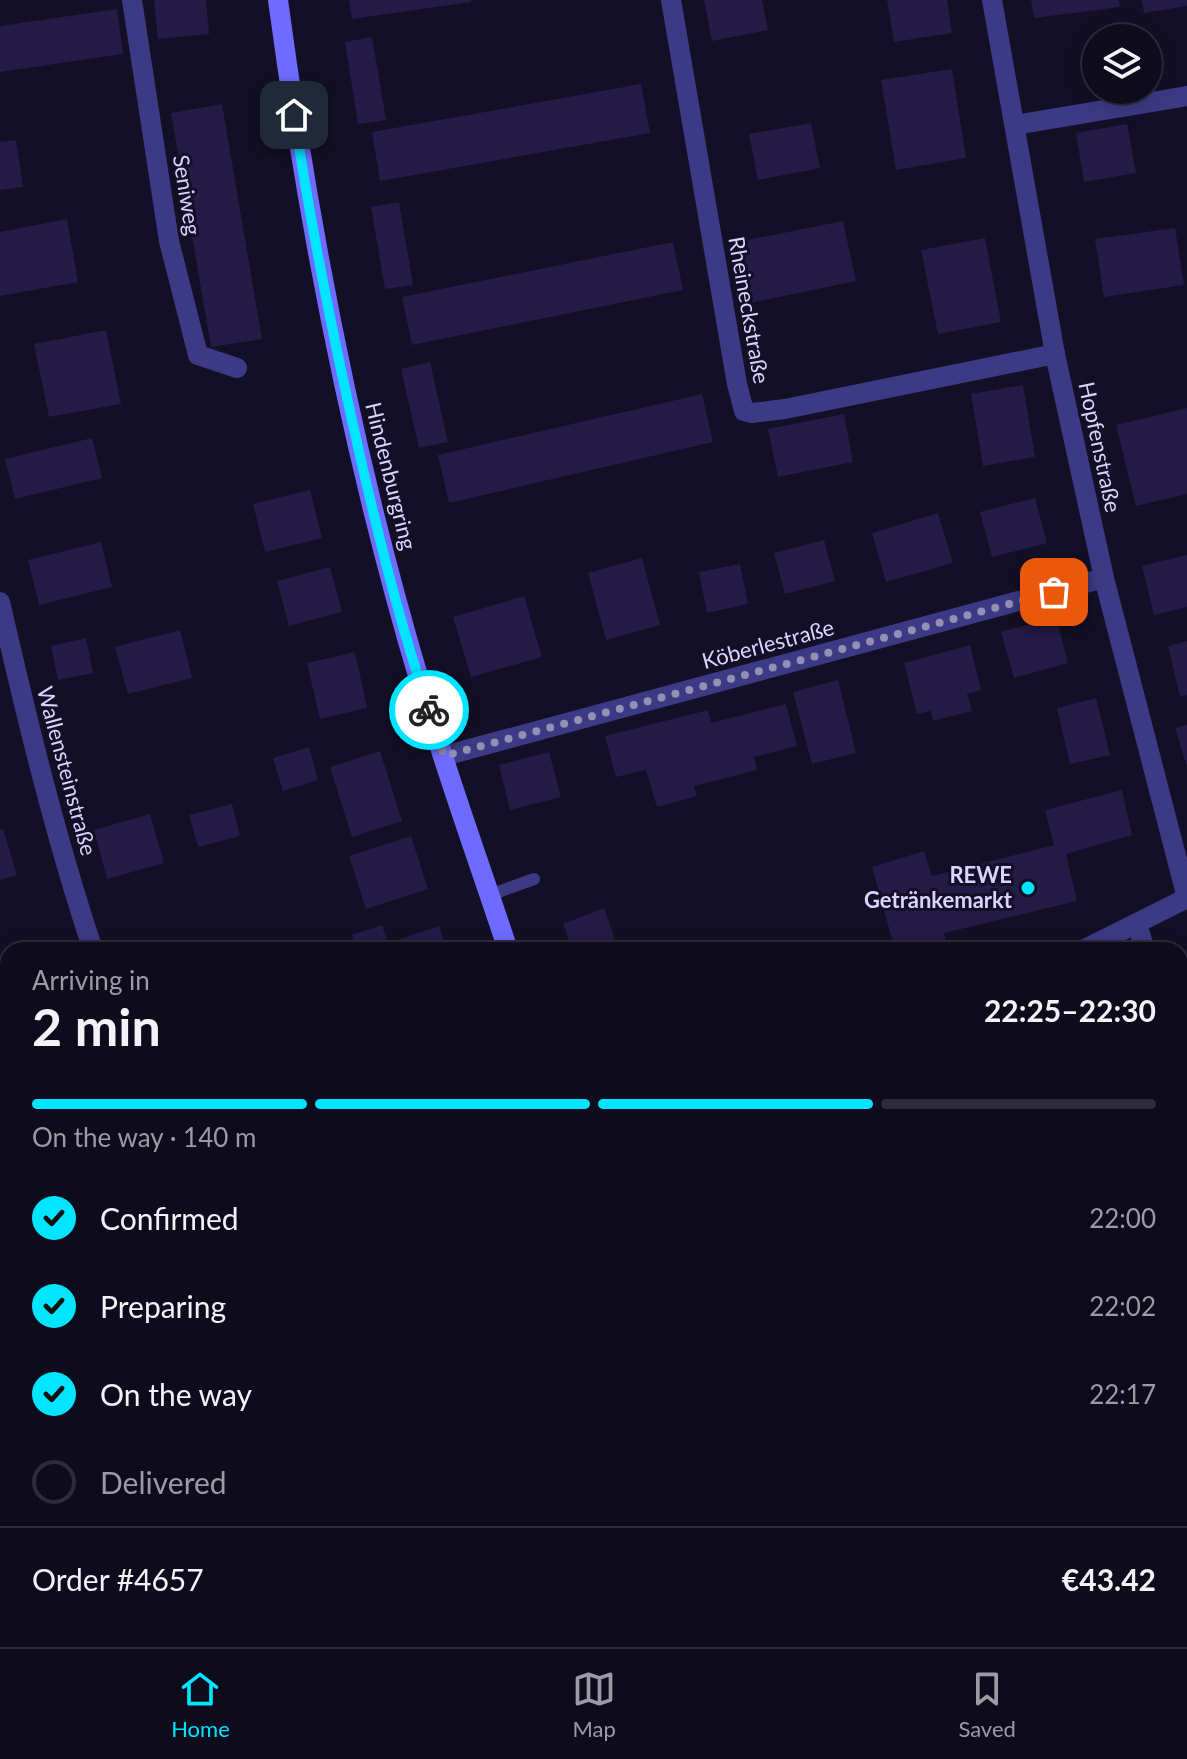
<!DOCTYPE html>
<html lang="en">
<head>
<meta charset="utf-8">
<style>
  :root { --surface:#0e0b1c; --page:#171425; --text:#f1f3f6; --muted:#9b9ba3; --line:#2e2b3b; --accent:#00e5ff }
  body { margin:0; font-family:Lato,sans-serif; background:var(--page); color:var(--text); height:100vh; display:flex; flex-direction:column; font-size:30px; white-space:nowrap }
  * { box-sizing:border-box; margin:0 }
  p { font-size:26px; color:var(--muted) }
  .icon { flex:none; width:44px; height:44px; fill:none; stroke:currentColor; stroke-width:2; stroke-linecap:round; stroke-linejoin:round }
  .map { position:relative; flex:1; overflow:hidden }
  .side { position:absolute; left:0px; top:942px; width:1188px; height:706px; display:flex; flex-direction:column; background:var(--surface); border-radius:24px 24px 0 0; box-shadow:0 4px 20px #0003,0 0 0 2px var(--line) }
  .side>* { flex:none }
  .buttons { position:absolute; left:1082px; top:24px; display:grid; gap:16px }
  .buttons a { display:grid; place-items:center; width:80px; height:80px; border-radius:50%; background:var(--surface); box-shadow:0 4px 20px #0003,0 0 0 2px var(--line); font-size:40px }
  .pin { position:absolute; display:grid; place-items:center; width:68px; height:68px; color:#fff; margin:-34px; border-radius:16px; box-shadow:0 4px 12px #0006 }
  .courier { position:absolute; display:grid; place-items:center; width:80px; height:80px; margin:-40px; border:6px solid #00e5ff; border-radius:50%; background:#fff; color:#222; box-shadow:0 2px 10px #0007 }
  .summary em { font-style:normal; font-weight:700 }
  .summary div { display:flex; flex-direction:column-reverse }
  .summary { display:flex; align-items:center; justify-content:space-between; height:136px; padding:0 32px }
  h1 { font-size:52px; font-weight:700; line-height:60px }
  .bar { display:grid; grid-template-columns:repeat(4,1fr); gap:12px 8px; align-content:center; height:96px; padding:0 32px }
  .bar i { height:10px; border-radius:6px; background:var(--line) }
  .bar .active { background:var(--accent) }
  .bar p { grid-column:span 4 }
  .line { display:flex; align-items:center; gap:20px; padding:0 32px; border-top:2px solid var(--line) }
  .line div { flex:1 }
  ol { padding:0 32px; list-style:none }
  li { display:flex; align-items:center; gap:24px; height:88px }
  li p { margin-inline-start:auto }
  li .icon { padding:8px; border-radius:50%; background:var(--accent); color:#111; stroke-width:4 }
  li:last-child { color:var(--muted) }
  li i { width:44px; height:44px; border:4px solid var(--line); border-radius:50% }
  .tabs { display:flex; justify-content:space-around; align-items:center; height:112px; border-top:2px solid var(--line); background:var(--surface); font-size:22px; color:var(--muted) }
  .tabs a { display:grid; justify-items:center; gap:4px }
  .tabs .active { color:var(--accent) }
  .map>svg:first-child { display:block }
  .building { fill:#241b47 }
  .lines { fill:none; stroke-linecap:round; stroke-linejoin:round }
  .lane { stroke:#3d3a85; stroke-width:12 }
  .street { stroke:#3d3a85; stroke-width:20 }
  .secondary { stroke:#6f6bff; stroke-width:20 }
  .done { stroke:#948fb3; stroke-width:8; stroke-dasharray:0 14.4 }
  .route { stroke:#00e5ff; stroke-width:10 }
  .poi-dot { fill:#00e5ff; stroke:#130f26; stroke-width:3 }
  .labels { text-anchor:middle; stroke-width:6; stroke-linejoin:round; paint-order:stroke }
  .street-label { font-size:22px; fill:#d9d4ff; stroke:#130f26 }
  .poi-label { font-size:22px; font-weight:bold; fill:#d9d4ff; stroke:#130f26; text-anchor:end }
</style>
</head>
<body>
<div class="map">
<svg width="1187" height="1647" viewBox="0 0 1187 1647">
  <rect width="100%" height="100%" fill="#130f26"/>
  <!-- building -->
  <g class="building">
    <path d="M154,0H206L209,34L158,39Z"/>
    <path d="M349,0H471V2L352,19Z"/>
    <path d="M704,0H762L768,30L712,41Z"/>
    <path d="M887,0H947L952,33L894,42Z"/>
    <path d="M1031,0H1119L1120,7L1034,18Z"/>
    <path d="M1142,0H1187V6L1144,13Z"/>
    <path d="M117,9L123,54L0,72V26Z"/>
    <path d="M372,37L386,120L358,124L345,42Z"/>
    <path d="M952,69L966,158L896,170L881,80Z"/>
    <path d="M641,84L650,133L380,181L372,132Z"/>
    <path d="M222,104L262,339L211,347L171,113Z"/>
    <path d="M811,123L820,168L758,180L749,134Z"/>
    <path d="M1127,124L1136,173L1084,182L1076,133Z"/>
    <path d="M16,140L23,187L0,190V142Z"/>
    <path d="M399,202L413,285L385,289L371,207Z"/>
    <path d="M67,219L78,282L0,296V232Z"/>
    <path d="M843,221L856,281L750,303L738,242Z"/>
    <path d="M1175,228L1184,285L1104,297L1095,239Z"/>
    <path d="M985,238L1001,322L938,334L921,250Z"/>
    <path d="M673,242L683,290L412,345L402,297Z"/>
    <path d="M106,330L121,404L49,417L34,344Z"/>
    <path d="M430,362L448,442L419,448L401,369Z"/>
    <path d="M1023,385L1035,457L983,466L971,394Z"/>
    <path d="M702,394L713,442L449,503L438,455Z"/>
    <path d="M1187,408V494L1136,506L1116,425Z"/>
    <path d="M844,414L853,462L778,477L768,429Z"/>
    <path d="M92,438L102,478L15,499L5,459Z"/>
    <path d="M310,490L322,538L265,552L253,504Z"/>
    <path d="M1035,498L1047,543L992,557L980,512Z"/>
    <path d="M938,513L953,563L886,582L872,533Z"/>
    <path d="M824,540L835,581L785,594L774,553Z"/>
    <path d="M101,542L112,587L39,605L28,560Z"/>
    <path d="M1187,555V607L1154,615L1142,566Z"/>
    <path d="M642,558L660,625L606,640L588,573Z"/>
    <path d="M740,564L748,604L707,613L699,572Z"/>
    <path d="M330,567L342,612L289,626L277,581Z"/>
    <path d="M524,596L542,657L471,677L453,617Z"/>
    <path d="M1056,617L1068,663L1014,678L1001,632Z"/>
    <path d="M180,630L192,678L128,694L115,647Z"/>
    <path d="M86,638L93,673L58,680L51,646Z"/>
    <path d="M1187,641V695L1180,697L1168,646Z"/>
    <path d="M970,645L981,690L967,694L972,711L933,721L931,711L917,714L904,663Z"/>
    <path d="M355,652L367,708L320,719L307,663Z"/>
    <path d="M838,680L856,753L812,764L793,692Z"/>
    <path d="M1096,698L1110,755L1070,764L1057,708Z"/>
    <path d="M786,704L797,746L754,757L757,770L694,786L697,796L657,807L646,770L616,777L605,736L708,710L711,723Z"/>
    <path d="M1187,725V764H1186L1175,728Z"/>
    <path d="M309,747L318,780L283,791L273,758Z"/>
    <path d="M380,751L402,821L352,837L330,767Z"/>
    <path d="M549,752L561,797L510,810L499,765Z"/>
    <path d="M1122,790L1132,835L1066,854L1077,901L944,933L949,950H895L872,867L924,851L932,876L1054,845L1045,810Z"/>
    <path d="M232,804L240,836L198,847L189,815Z"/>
    <path d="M150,814L164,863L107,879L94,830Z"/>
    <path d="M3,829L17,875L0,880V830Z"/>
    <path d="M411,836L428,889L366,909L349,856Z"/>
    <path d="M604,908L615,939L599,945L601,950H573L563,924Z"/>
    <path d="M382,925L388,943L439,926L447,950H378L376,947L357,950L352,935Z"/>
    <path d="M8,982V1031L0,1034V985Z"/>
    <path d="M8,1200V1250L0,1253V1203Z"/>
    <path d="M1181,1331L1187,1350V1398L1180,1400Z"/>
    <path d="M1187,1433V1490L1180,1493V1436Z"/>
    <path d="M8,1551V1598L0,1601V1554Z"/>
    <path d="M0,1608L8,1628V1640H12L15,1647H0Z"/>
    <path d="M278,1640H313L315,1647H259Z"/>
    <path d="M615,1640H674L657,1647H618Z"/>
    <path d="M927,1640H982L985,1647H930Z"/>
  </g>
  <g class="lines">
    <!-- lane -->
    <path class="lane" d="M490,895L534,879"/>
    <!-- street -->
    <g class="street">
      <path d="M132,0L169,241L198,355L237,368"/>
      <path d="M671,0L737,384L744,411L752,413L785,409L1055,354"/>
      <path d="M992,0L1055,354L1104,578L1187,898"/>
      <path d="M1015,125L1187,96"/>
      <path d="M0,602C27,719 55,836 93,950"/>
      <path d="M444,756L1104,578"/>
      <path d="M1137,924L1145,950"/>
      <path d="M1083,950L1187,898"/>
      <path d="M1180,1060L1187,1082"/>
      <path d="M0,1463L8,1486"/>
      <path d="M1180,1595L1187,1593"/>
      <path d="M63,1640L65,1647"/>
      <path d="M347,1640L350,1647"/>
      <path d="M1036,1647L1056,1640"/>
    </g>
    <!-- secondary -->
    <g class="secondary">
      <path d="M278,0C309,231 354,462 421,686C447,775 479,862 508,950"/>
      <path d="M0,1413L8,1409"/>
      <path d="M752,1640L754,1647"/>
    </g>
  </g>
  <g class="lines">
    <!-- done -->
    <path class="done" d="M429,710L444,756L1054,592"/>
    <!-- route -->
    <path class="route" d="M294,115C312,234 336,352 363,469C382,550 402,631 429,710"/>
  </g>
  <!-- markers -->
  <circle class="poi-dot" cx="1028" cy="888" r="8"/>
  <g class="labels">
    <!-- street labels -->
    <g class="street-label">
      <text transform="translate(187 195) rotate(81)" y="8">Seniweg</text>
      <text transform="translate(749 310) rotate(80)" y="8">Rheineckstraße</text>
      <text transform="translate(1100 447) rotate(78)" y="8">Hopfenstraße</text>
      <text transform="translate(391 476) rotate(76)" y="8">Hindenburgring</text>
      <text transform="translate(768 644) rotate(-15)" y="8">Köberlestraße</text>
      <text transform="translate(67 771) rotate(75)" y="8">Wallensteinstraße</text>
    </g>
    <!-- poi labels -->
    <g class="poi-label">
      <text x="1012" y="883">REWE<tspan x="1012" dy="25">Getränkemarkt</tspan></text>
    </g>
  </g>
</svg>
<div class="buttons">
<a><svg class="icon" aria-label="layers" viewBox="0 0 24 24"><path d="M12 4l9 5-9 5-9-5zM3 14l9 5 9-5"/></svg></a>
</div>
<div class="pin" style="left:1054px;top:592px;background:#ea580c"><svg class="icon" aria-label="bag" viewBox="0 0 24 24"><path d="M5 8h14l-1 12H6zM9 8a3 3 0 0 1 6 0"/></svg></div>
<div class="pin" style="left:294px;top:115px;background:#1f2937"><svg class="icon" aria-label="home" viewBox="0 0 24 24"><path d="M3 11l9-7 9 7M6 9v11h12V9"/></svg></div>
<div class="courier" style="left:429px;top:710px"><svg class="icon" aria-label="bike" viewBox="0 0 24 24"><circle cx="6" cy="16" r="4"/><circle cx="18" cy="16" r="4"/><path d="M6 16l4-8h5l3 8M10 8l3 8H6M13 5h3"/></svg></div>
<section class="side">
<div class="summary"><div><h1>2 min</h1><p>Arriving in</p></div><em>22:25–22:30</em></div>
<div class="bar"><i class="active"></i><i class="active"></i><i class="active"></i><i></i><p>On the way · 140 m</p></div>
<ol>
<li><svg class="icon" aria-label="check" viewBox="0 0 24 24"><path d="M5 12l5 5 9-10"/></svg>Confirmed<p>22:00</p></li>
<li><svg class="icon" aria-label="check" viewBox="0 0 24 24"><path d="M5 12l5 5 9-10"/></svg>Preparing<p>22:02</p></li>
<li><svg class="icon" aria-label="check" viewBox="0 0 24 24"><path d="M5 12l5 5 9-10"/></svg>On the way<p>22:17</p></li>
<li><i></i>Delivered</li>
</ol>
<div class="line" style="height:104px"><div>Order #4657</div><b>€43.42</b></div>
</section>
</div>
<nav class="tabs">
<a class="active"><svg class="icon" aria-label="home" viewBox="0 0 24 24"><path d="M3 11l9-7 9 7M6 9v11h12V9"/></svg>Home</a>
<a><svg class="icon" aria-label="map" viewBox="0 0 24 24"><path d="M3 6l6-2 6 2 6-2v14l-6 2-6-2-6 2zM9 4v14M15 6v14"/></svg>Map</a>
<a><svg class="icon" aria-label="saved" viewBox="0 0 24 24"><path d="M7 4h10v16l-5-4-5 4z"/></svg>Saved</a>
</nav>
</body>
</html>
